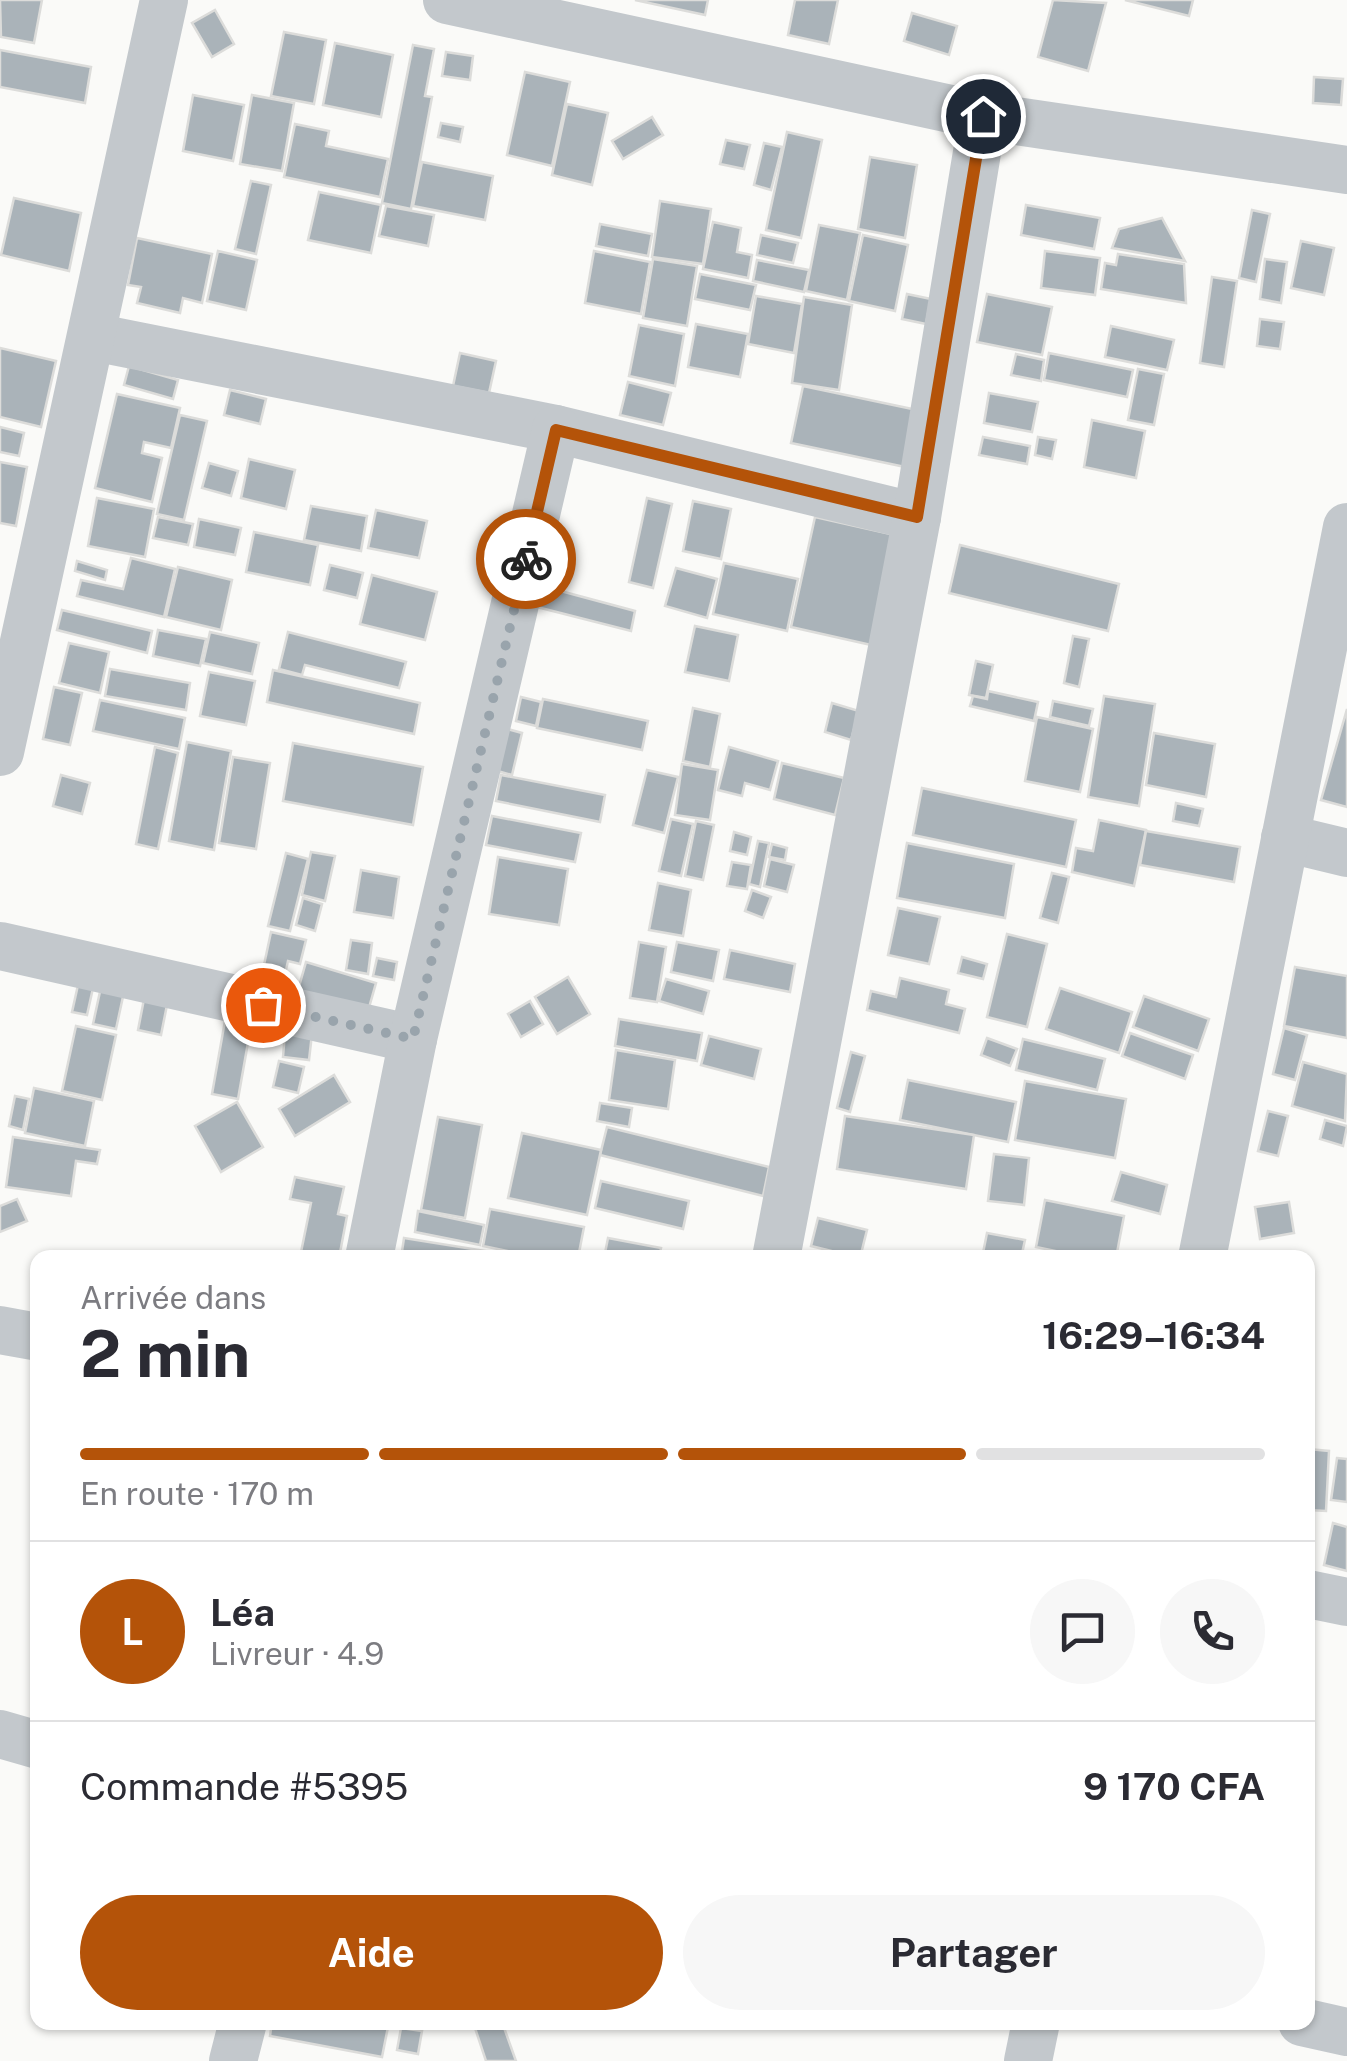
<!DOCTYPE html>
<html lang="fr">
<head>
<meta charset="utf-8">
<style>
  :root { --surface:#fff; --page:#f7f7f7; --text:#2b2b33; --muted:#7c7c81; --line:#e1e1e2; --accent:#b45309 }
  body { margin:0; font-family:"Public Sans",sans-serif; background:var(--page); color:var(--text); height:100vh; display:flex; flex-direction:column; font-size:38px; white-space:nowrap }
  * { box-sizing:border-box; margin:0 }
  p { font-size:32px; color:var(--muted) }
  .icon { flex:none; width:55px; height:55px; fill:none; stroke:currentColor; stroke-width:2; stroke-linecap:round; stroke-linejoin:round }
  .map { position:relative; flex:1; overflow:hidden }
  .side { position:absolute; left:30px; top:1250px; width:1285px; height:780px; display:flex; flex-direction:column; background:var(--surface); border-radius:20px; box-shadow:0 2px 8px #0004 }
  .side>* { flex:none }
  .pin { position:absolute; display:grid; place-items:center; width:85px; height:85px; color:#fff; margin:-42px; border:5px solid #fff; border-radius:50%; box-shadow:0 2px 10px #0007 }
  .courier { position:absolute; display:grid; place-items:center; width:100px; height:100px; margin:-50px; border:8px solid #b45309; border-radius:50%; background:#fff; color:#222; box-shadow:0 2px 12px #0007 }
  .head em { font-style:normal; font-weight:700 }
  .head div { display:flex; flex-direction:column-reverse }
  .head { display:flex; align-items:center; justify-content:space-between; height:170px; padding:0 50px }
  h1 { font-size:65px; font-weight:700; line-height:75px }
  .bar { display:grid; grid-template-columns:repeat(4,1fr); gap:15px 10px; align-content:center; height:120px; padding:0 50px }
  .bar i { height:12px; border-radius:8px; background:var(--line) }
  .bar .on { background:var(--accent) }
  .bar p { grid-column:span 4 }
  .line { display:flex; align-items:center; gap:25px; padding:0 50px; border-top:2px solid var(--line) }
  .line div { flex:1 }
  .round { display:grid; place-items:center; flex:none; width:105px; height:105px; border-radius:52px; background:var(--page) }
  .action { display:flex; gap:20px; margin-top:auto; padding:20px 50px }
  .action a { flex:1; height:115px; border-radius:60px; background:var(--accent); color:#fff; font-size:40px; font-weight:700; line-height:115px; text-align:center }
  .action a+a { background:var(--page); color:var(--text) }
  .map>svg:first-child { display:block }
  .building { fill:#aab3b9; stroke:#dcdcda; stroke-width:2.5 }
  .lines { fill:none; stroke-linecap:round; stroke-linejoin:round }
  .minor { stroke:#c3c8cc; stroke-width:48 }
  .done { stroke:#99a4ac; stroke-width:10; stroke-dasharray:0 18 }
  .route { stroke:#b45309; stroke-width:12 }
</style>
</head>
<body>
<div class="map">
<svg width="1347" height="2061" viewBox="0 0 1347 2061">
  <rect width="100%" height="100%" fill="#fafaf8"/>
  <!-- building -->
  <g class="building">
    <path d="M0,0H42L34,43L1,37Z"/>
    <path d="M635,0H708L705,15Z"/>
    <path d="M795,0H838L829,44L788,35Z"/>
    <path d="M1053,0L1106,3L1088,71L1038,57Z"/>
    <path d="M1125,0H1193L1189,16Z"/>
    <path d="M215,10L234,44L212,57L192,23Z"/>
    <path d="M912,13L957,26L949,55L904,41Z"/>
    <path d="M284,32L326,40L314,104L271,96Z"/>
    <path d="M335,43L393,55L381,117L323,105Z"/>
    <path d="M413,45L434,49L425,96L432,97L411,209L382,203Z"/>
    <path d="M0,50L91,67L85,103L0,87Z"/>
    <path d="M446,52L473,56L470,80L442,76Z"/>
    <path d="M525,72L570,82L552,166L507,155Z"/>
    <path d="M1314,77L1343,79L1341,105L1313,103Z"/>
    <path d="M193,95L244,105L233,161L183,151Z"/>
    <path d="M252,95L294,103L282,171L240,164Z"/>
    <path d="M567,104L608,113L592,185L552,175Z"/>
    <path d="M652,117L663,135L623,159L612,141Z"/>
    <path d="M441,123L463,127L460,142L438,137Z"/>
    <path d="M295,124L329,131L326,146L388,159L380,197L284,177Z"/>
    <path d="M787,132L822,140L801,238L766,230Z"/>
    <path d="M726,140L750,145L744,169L720,164Z"/>
    <path d="M764,143L782,147L771,190L754,185Z"/>
    <path d="M870,157L917,165L905,238L858,229Z"/>
    <path d="M422,162L493,176L485,220L413,206Z"/>
    <path d="M251,181L271,185L256,254L235,249Z"/>
    <path d="M319,192L381,205L371,253L308,240Z"/>
    <path d="M14,198L81,213L69,271L1,255Z"/>
    <path d="M660,201L711,209L703,264L652,257Z"/>
    <path d="M1026,205L1100,218L1094,249L1021,235Z"/>
    <path d="M386,206L434,215L428,246L379,236Z"/>
    <path d="M1252,210L1270,214L1256,282L1239,278Z"/>
    <path d="M1162,218L1185,261L1112,248L1119,229Z"/>
    <path d="M713,222L741,228L737,252L752,255L748,278L703,269Z"/>
    <path d="M600,224L652,234L648,256L596,246Z"/>
    <path d="M819,225L860,233L847,300L806,291Z"/>
    <path d="M761,235L798,243L793,263L757,255Z"/>
    <path d="M863,235L908,245L895,311L849,301Z"/>
    <path d="M137,238L212,254L202,303L183,298L180,313L137,303L141,287L128,285Z"/>
    <path d="M1301,241L1334,248L1324,295L1291,288Z"/>
    <path d="M218,251L257,260L246,310L207,301Z"/>
    <path d="M594,251L650,262L641,314L585,303Z"/>
    <path d="M1045,251L1100,258L1095,295L1041,288Z"/>
    <path d="M1118,254L1184,264L1186,303L1101,289L1105,263L1116,265Z"/>
    <path d="M653,259L697,266L687,326L643,318Z"/>
    <path d="M1265,259L1287,262L1281,303L1260,299Z"/>
    <path d="M757,260L809,270L804,292L753,281Z"/>
    <path d="M700,274L756,285L750,310L695,299Z"/>
    <path d="M1212,277L1237,281L1224,367L1200,363Z"/>
    <path d="M907,294L931,299L926,324L902,319Z"/>
    <path d="M987,294L1052,307L1042,355L977,342Z"/>
    <path d="M756,296L802,304L794,353L748,344Z"/>
    <path d="M804,297L852,305L839,390L792,383Z"/>
    <path d="M1260,319L1284,322L1280,349L1257,346Z"/>
    <path d="M696,324L748,334L740,377L688,367Z"/>
    <path d="M639,325L684,334L675,386L629,376Z"/>
    <path d="M1111,326L1174,340L1167,370L1105,357Z"/>
    <path d="M0,348L56,361L41,427L0,417Z"/>
    <path d="M460,353L496,361L489,393L453,386Z"/>
    <path d="M1049,353L1133,370L1127,397L1044,380Z"/>
    <path d="M1016,354L1044,360L1041,381L1011,375Z"/>
    <path d="M129,366L178,380L173,399L124,385Z"/>
    <path d="M1138,369L1164,374L1154,425L1128,420Z"/>
    <path d="M628,382L671,393L663,425L620,415Z"/>
    <path d="M803,386L917,410L905,467L791,443Z"/>
    <path d="M230,390L266,399L260,424L224,415Z"/>
    <path d="M989,393L1038,402L1032,432L984,423Z"/>
    <path d="M117,394L180,408L171,448L144,442L142,453L162,458L152,502L95,488Z"/>
    <path d="M180,415L207,421L184,520L157,514Z"/>
    <path d="M1092,420L1145,431L1136,478L1084,467Z"/>
    <path d="M0,427L24,433L19,456L0,452Z"/>
    <path d="M983,437L1030,446L1027,464L979,455Z"/>
    <path d="M1038,437L1056,440L1052,459L1035,455Z"/>
    <path d="M249,459L295,470L286,509L241,498Z"/>
    <path d="M0,462L27,467L16,526L0,523Z"/>
    <path d="M209,463L238,471L231,496L202,488Z"/>
    <path d="M97,498L154,509L145,557L88,546Z"/>
    <path d="M647,498L672,504L653,588L629,582Z"/>
    <path d="M693,501L731,509L721,559L683,551Z"/>
    <path d="M311,506L367,516L361,551L304,540Z"/>
    <path d="M376,510L427,521L419,558L368,548Z"/>
    <path d="M158,517L193,524L188,545L153,538Z"/>
    <path d="M815,517L895,535L871,645L791,627Z"/>
    <path d="M199,519L241,528L235,555L194,547Z"/>
    <path d="M254,532L318,545L310,585L246,572Z"/>
    <path d="M960,545L1119,584L1108,631L949,593Z"/>
    <path d="M131,558L175,569L164,617L77,596L81,580L123,589Z"/>
    <path d="M77,561L107,570L105,580L75,571Z"/>
    <path d="M724,563L798,579L787,631L713,614Z"/>
    <path d="M330,565L363,573L357,598L324,590Z"/>
    <path d="M178,567L232,580L221,630L166,617Z"/>
    <path d="M676,568L717,579L707,618L665,606Z"/>
    <path d="M372,575L437,592L425,640L360,624Z"/>
    <path d="M542,586L635,611L631,631L537,607Z"/>
    <path d="M62,610L152,631L147,653L57,630Z"/>
    <path d="M695,626L738,635L729,681L685,672Z"/>
    <path d="M158,630L206,639L200,666L153,656Z"/>
    <path d="M210,632L259,643L252,674L203,663Z"/>
    <path d="M288,632L406,662L399,688L305,665L302,675L279,669Z"/>
    <path d="M1073,636L1089,639L1079,687L1064,683Z"/>
    <path d="M69,643L109,652L100,693L59,683Z"/>
    <path d="M976,661L993,665L986,698L969,695Z"/>
    <path d="M110,669L190,683L186,710L105,696Z"/>
    <path d="M273,670L420,703L414,734L267,702Z"/>
    <path d="M209,672L255,681L246,725L200,716Z"/>
    <path d="M54,687L82,693L70,745L43,739Z"/>
    <path d="M988,691L1038,702L1034,721L970,706L973,696L987,699Z"/>
    <path d="M1104,696L1155,704L1139,806L1088,797Z"/>
    <path d="M521,697L541,702L536,726L516,721Z"/>
    <path d="M543,699L648,721L642,750L537,728Z"/>
    <path d="M100,700L185,718L179,749L93,731Z"/>
    <path d="M1053,701L1093,709L1089,726L1050,717Z"/>
    <path d="M832,703L859,711L851,740L825,732Z"/>
    <path d="M693,708L720,714L710,767L683,761Z"/>
    <path d="M1347,709V807L1321,800Z"/>
    <path d="M1037,717L1093,729L1080,792L1025,781Z"/>
    <path d="M504,728L522,733L512,775L494,770Z"/>
    <path d="M1154,733L1215,744L1206,797L1146,785Z"/>
    <path d="M187,742L231,751L214,850L169,841Z"/>
    <path d="M293,743L423,767L413,825L283,801Z"/>
    <path d="M155,747L178,753L158,849L136,844Z"/>
    <path d="M729,747L778,761L770,790L745,783L742,796L718,790Z"/>
    <path d="M233,757L270,763L256,849L219,843Z"/>
    <path d="M782,763L844,778L835,815L774,799Z"/>
    <path d="M682,764L718,770L710,820L675,815Z"/>
    <path d="M647,770L678,777L664,833L633,825Z"/>
    <path d="M61,775L90,783L82,814L53,806Z"/>
    <path d="M501,775L605,795L600,822L496,801Z"/>
    <path d="M922,788L1076,820L1066,867L913,835Z"/>
    <path d="M1176,803L1203,809L1199,826L1173,821Z"/>
    <path d="M492,816L581,833L575,862L486,845Z"/>
    <path d="M671,819L693,824L681,876L659,871Z"/>
    <path d="M1099,820L1146,830L1134,886L1072,872L1076,848L1093,851Z"/>
    <path d="M696,821L714,825L703,880L685,876Z"/>
    <path d="M1146,831L1240,847L1234,882L1140,865Z"/>
    <path d="M734,832L751,837L747,855L730,851Z"/>
    <path d="M758,841L769,843L760,887L749,884Z"/>
    <path d="M907,843L1014,864L1005,918L897,898Z"/>
    <path d="M772,844L787,848L785,860L769,857Z"/>
    <path d="M311,852L335,856L325,901L302,895Z"/>
    <path d="M286,853L308,859L290,931L268,926Z"/>
    <path d="M498,857L568,869L559,925L489,914Z"/>
    <path d="M770,859L794,865L787,892L764,886Z"/>
    <path d="M732,862L751,865L747,889L727,886Z"/>
    <path d="M361,870L399,877L393,918L354,912Z"/>
    <path d="M1052,873L1069,877L1058,923L1040,918Z"/>
    <path d="M658,883L691,890L683,936L649,930Z"/>
    <path d="M752,890L771,897L763,918L745,911Z"/>
    <path d="M303,898L322,904L315,931L296,925Z"/>
    <path d="M898,908L940,917L929,964L888,955Z"/>
    <path d="M271,932L306,940L300,964L288,961L283,983L261,979Z"/>
    <path d="M1007,934L1047,944L1027,1027L987,1017Z"/>
    <path d="M351,940L372,943L368,974L346,970Z"/>
    <path d="M639,942L666,947L657,1002L630,998Z"/>
    <path d="M677,942L719,950L713,981L671,972Z"/>
    <path d="M730,950L795,964L790,992L724,979Z"/>
    <path d="M962,957L987,964L983,979L958,973Z"/>
    <path d="M377,958L397,962L394,980L373,976Z"/>
    <path d="M306,962L376,983L368,1011L298,990Z"/>
    <path d="M1295,967L1347,976V1038L1284,1026Z"/>
    <path d="M568,977L590,1014L557,1034L535,997Z"/>
    <path d="M900,978L949,990L946,1004L965,1009L959,1033L867,1010L871,991L896,997Z"/>
    <path d="M666,979L709,991L703,1014L659,1001Z"/>
    <path d="M78,985L93,988L87,1015L72,1012Z"/>
    <path d="M101,987L124,992L116,1029L93,1024Z"/>
    <path d="M1060,988L1132,1012L1119,1053L1046,1029Z"/>
    <path d="M145,994L168,1000L161,1035L138,1030Z"/>
    <path d="M1144,996L1209,1019L1198,1051L1133,1027Z"/>
    <path d="M530,1001L543,1024L521,1037L508,1014Z"/>
    <path d="M226,1015L252,1020L238,1099L212,1094Z"/>
    <path d="M619,1019L702,1033L697,1061L615,1046Z"/>
    <path d="M286,1021L313,1025L309,1060L283,1057Z"/>
    <path d="M76,1026L116,1035L102,1100L62,1091Z"/>
    <path d="M1284,1028L1307,1035L1295,1080L1273,1074Z"/>
    <path d="M1130,1033L1193,1055L1185,1079L1122,1056Z"/>
    <path d="M709,1036L761,1049L754,1079L701,1065Z"/>
    <path d="M987,1038L1017,1049L1010,1066L981,1055Z"/>
    <path d="M1023,1039L1105,1059L1097,1090L1016,1070Z"/>
    <path d="M616,1050L675,1060L668,1109L609,1100Z"/>
    <path d="M851,1052L865,1056L850,1112L837,1108Z"/>
    <path d="M279,1061L304,1067L298,1093L273,1087Z"/>
    <path d="M1303,1062L1347,1074L1345,1121L1292,1106Z"/>
    <path d="M334,1075L350,1102L295,1136L279,1109Z"/>
    <path d="M908,1080L1016,1102L1008,1142L900,1120Z"/>
    <path d="M1025,1081L1126,1099L1115,1158L1015,1140Z"/>
    <path d="M34,1088L94,1101L85,1146L25,1133Z"/>
    <path d="M15,1096L29,1099L23,1130L9,1126Z"/>
    <path d="M237,1102L263,1147L221,1172L195,1126Z"/>
    <path d="M600,1103L632,1108L629,1127L597,1121Z"/>
    <path d="M1268,1111L1288,1116L1278,1156L1258,1151Z"/>
    <path d="M845,1116L974,1135L966,1189L837,1169Z"/>
    <path d="M438,1117L482,1125L465,1218L421,1210Z"/>
    <path d="M1325,1120L1347,1126L1343,1146L1320,1139Z"/>
    <path d="M607,1127L769,1167L763,1196L600,1155Z"/>
    <path d="M522,1133L601,1150L587,1215L508,1198Z"/>
    <path d="M13,1137L100,1150L97,1164L76,1161L71,1196L6,1187Z"/>
    <path d="M994,1154L1029,1158L1024,1205L988,1201Z"/>
    <path d="M1121,1172L1167,1185L1160,1214L1112,1201Z"/>
    <path d="M295,1177L344,1187L338,1214L347,1216L339,1258L300,1257L311,1203L290,1199Z"/>
    <path d="M601,1181L689,1201L683,1229L595,1208Z"/>
    <path d="M17,1199L27,1221L0,1232V1206Z"/>
    <path d="M1045,1200L1124,1216L1116,1258H1089L1036,1247Z"/>
    <path d="M1289,1202L1294,1233L1260,1239L1255,1207Z"/>
    <path d="M490,1209L584,1227L578,1258H542L483,1246Z"/>
    <path d="M418,1211L484,1225L480,1245L415,1232Z"/>
    <path d="M818,1218L867,1230L860,1258L811,1246Z"/>
    <path d="M987,1233L1025,1240L1021,1258H982Z"/>
    <path d="M404,1238L516,1256L515,1258H401Z"/>
    <path d="M608,1238L661,1248L659,1258H604Z"/>
    <path d="M1308,1449L1329,1451L1326,1511L1308,1510Z"/>
    <path d="M1337,1458L1347,1459V1502L1331,1500Z"/>
    <path d="M1333,1523L1347,1527V1571L1324,1565Z"/>
    <path d="M272,2022H389L382,2057L270,2036Z"/>
    <path d="M473,2022H502L516,2061H486Z"/>
    <path d="M401,2028L422,2031L418,2054L397,2050Z"/>
  </g>
  <g class="lines">
    <!-- minor -->
    <g class="minor">
      <path d="M447,0L983,116L1347,170"/>
      <path d="M93,337L556,429L917,517"/>
      <path d="M0,752L164,0"/>
      <path d="M1285,838L1347,853"/>
      <path d="M0,946L413,1039"/>
      <path d="M369,1258L413,1039L556,429"/>
      <path d="M776,1258L917,517L983,116"/>
      <path d="M1202,1258L1347,527"/>
      <path d="M0,1330L38,1337"/>
      <path d="M1308,1594L1347,1602"/>
      <path d="M0,1734L38,1745"/>
      <path d="M1302,2022L1347,2032"/>
      <path d="M233,2061L243,2022"/>
      <path d="M1028,2061L1036,2022"/>
    </g>
  </g>
  <g class="lines">
    <!-- done -->
    <path class="done" d="M263,1005L413,1039L526,559"/>
    <!-- route -->
    <path class="route" d="M526,559L556,430L917,517L983,116"/>
  </g>
</svg>
<div class="pin" style="left:263px;top:1005px;background:#ea580c"><svg class="icon" aria-label="bag" viewBox="0 0 24 24"><path d="M5 8h14l-1 12H6zM9 8a3 3 0 0 1 6 0"/></svg></div>
<div class="pin" style="left:983px;top:116px;background:#1f2937"><svg class="icon" aria-label="home" viewBox="0 0 24 24"><path d="M3 11l9-7 9 7M6 9v11h12V9"/></svg></div>
<div class="courier" style="left:526px;top:559px"><svg class="icon" aria-label="bike" viewBox="0 0 24 24"><circle cx="6" cy="16" r="4"/><circle cx="18" cy="16" r="4"/><path d="M6 16l4-8h5l3 8M10 8l3 8H6M13 5h3"/></svg></div>
<section class="side">
<div class="head"><div><h1>2 min</h1><p>Arrivée dans</p></div><em>16:29–16:34</em></div>
<div class="bar"><i class="on"></i><i class="on"></i><i class="on"></i><i></i><p>En route · 170 m</p></div>
<div class="line" style="height:180px"><b class="round" style="background:var(--accent);color:#fff">L</b><div><b>Léa</b><p>Livreur · 4.9</p></div><a class="round"><svg class="icon" aria-label="chat" viewBox="0 0 24 24"><path d="M4 5h16v11H9l-5 4z"/></svg></a><a class="round"><svg class="icon" aria-label="phone" viewBox="0 0 24 24"><path d="M5 4h4l2 5-3 2q2 4 5 5l2-3 5 2v4C11 20 4 13 5 4z"/></svg></a></div>
<div class="line" style="height:130px"><div>Commande #5395</div><b>9 170 CFA</b></div>
<div class="action"><a>Aide</a><a>Partager</a></div>
</section>
</div>
</body>
</html>
